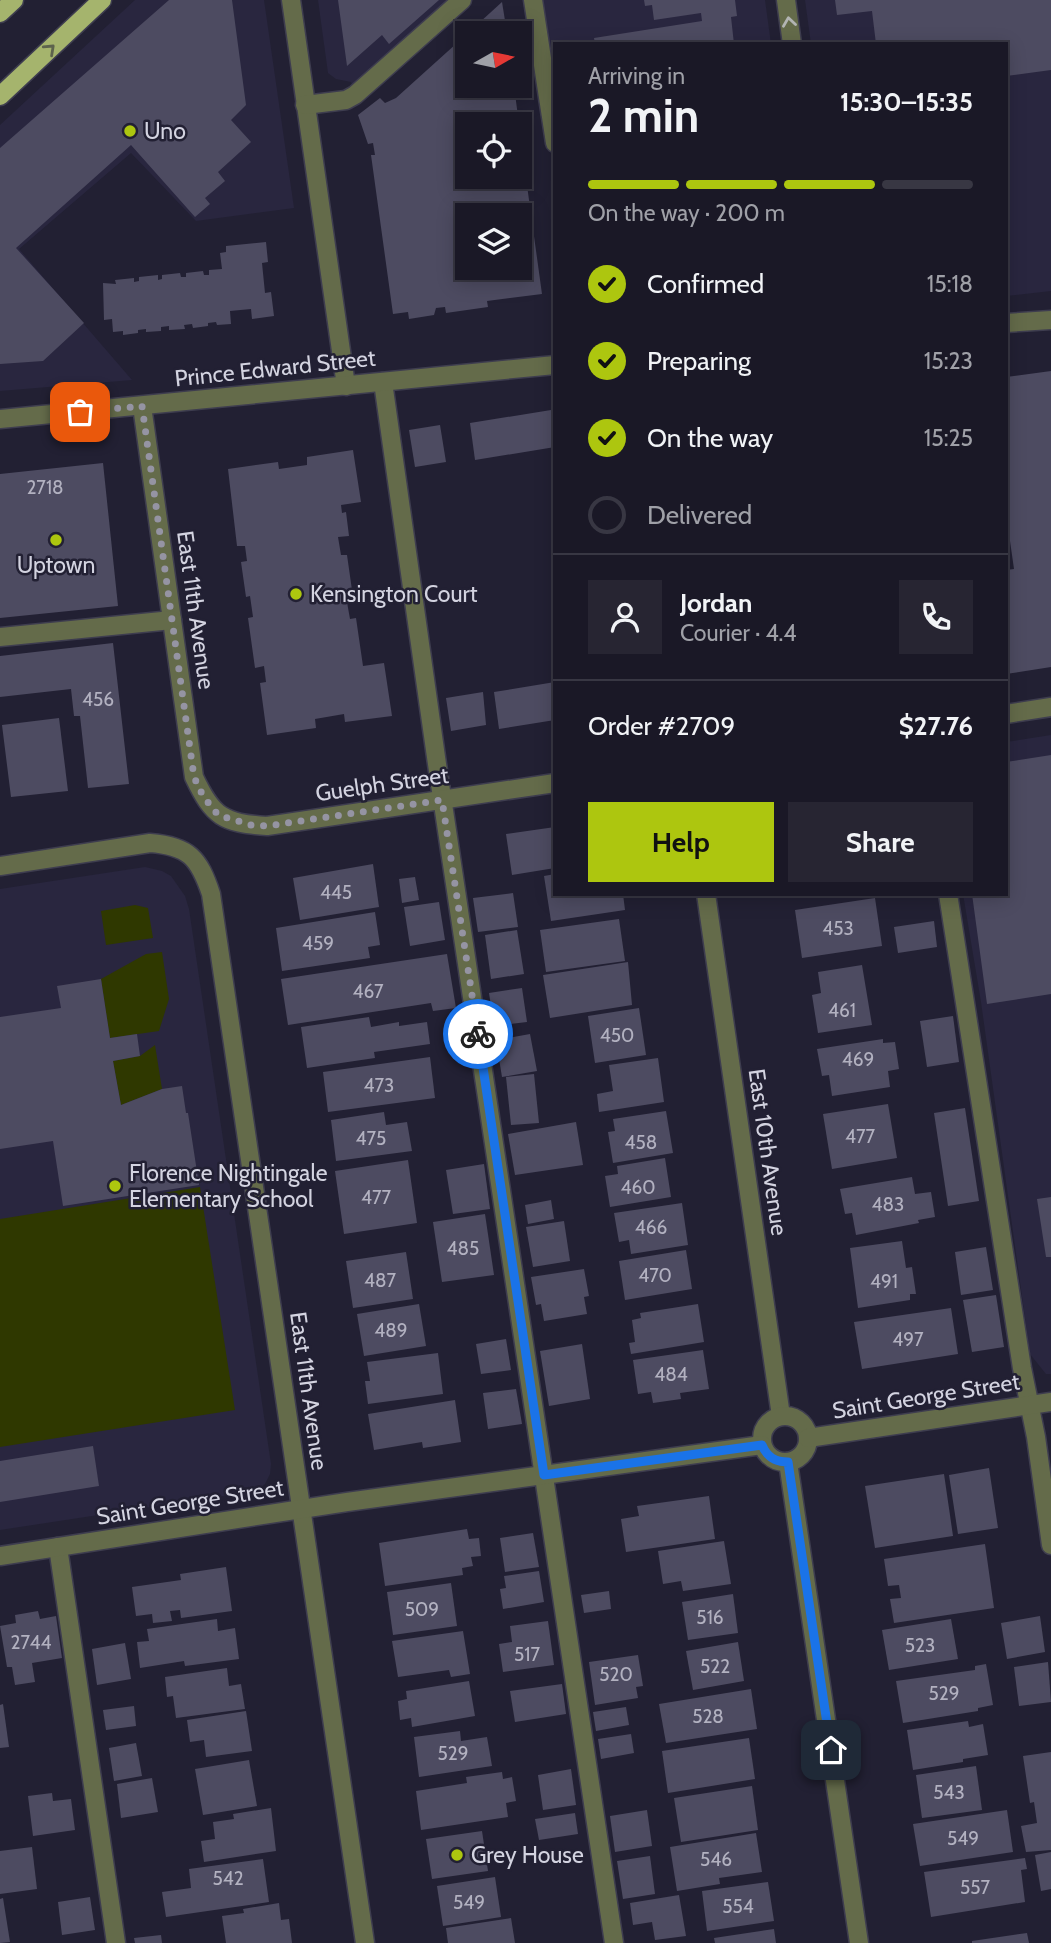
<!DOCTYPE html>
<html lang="en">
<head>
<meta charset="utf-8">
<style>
  :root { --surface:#1a1826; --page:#272532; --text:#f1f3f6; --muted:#9fa0a7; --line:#383743; --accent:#adc60f }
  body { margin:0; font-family:Cabin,sans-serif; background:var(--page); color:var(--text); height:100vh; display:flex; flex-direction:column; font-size:26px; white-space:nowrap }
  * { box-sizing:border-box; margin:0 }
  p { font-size:23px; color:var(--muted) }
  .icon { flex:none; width:38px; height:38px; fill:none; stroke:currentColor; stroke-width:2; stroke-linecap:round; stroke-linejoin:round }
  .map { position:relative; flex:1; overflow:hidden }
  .drawer { position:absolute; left:553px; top:42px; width:455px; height:854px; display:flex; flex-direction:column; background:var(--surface); border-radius:0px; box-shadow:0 4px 18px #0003,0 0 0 2px var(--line) }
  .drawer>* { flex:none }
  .needle { width:46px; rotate:81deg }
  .fabs { position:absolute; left:455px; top:21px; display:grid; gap:14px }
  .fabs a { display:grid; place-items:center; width:77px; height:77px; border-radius:0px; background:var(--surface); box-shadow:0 4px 18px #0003,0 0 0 2px var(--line); font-size:35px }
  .pin { position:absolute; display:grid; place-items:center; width:60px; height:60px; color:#fff; margin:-30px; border-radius:14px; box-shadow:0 4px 10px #0006 }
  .courier { position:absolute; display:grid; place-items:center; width:70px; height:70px; margin:-35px; border:5px solid #1a73e8; border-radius:50%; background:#fff; color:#222; box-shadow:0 2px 9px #0007 }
  .head em { font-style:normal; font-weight:700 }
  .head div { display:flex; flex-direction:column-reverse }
  .head { display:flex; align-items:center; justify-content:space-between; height:119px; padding:0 35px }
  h1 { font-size:46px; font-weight:700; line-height:52px }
  .bar { display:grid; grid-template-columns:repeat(4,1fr); gap:10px 7px; align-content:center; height:84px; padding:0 35px }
  .bar i { height:9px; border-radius:5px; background:var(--line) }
  .bar .current { background:var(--accent) }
  .bar p { grid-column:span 4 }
  .line { display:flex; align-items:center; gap:18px; padding:0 35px; border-top:2px solid var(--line) }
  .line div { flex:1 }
  .round { display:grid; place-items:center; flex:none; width:74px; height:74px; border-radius:0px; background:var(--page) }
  ol { padding:0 35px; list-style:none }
  li { display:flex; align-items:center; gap:21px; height:77px }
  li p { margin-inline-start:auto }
  li .icon { padding:7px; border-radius:50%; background:var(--accent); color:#111; stroke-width:4 }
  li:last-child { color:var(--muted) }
  li i { width:38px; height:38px; border:4px solid var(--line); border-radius:50% }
  .action { display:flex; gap:14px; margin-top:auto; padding:14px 35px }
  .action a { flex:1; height:80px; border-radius:0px; background:var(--accent); color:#111; font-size:28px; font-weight:700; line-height:80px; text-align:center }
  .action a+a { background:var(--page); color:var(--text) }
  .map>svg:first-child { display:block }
  .built { fill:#29263f }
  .green { fill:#2f3800 }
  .building { fill:#4d4b61; fill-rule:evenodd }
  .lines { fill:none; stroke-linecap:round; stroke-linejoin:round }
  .minor-casing { stroke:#3e3d4f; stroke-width:21 }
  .major-casing { stroke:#3e3d4f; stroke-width:21 }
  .minor { stroke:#646b4a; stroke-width:18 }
  .major { stroke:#a5b46d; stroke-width:18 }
  .oneway { stroke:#b2b4b3 }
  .oneway2 { stroke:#5d634d }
  .done { stroke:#9594a3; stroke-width:7; stroke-dasharray:0 12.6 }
  .route { stroke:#1a73e8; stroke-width:9 }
  .poi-dot { fill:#adc60f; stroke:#222033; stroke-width:2.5 }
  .labels { text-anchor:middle; stroke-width:5; stroke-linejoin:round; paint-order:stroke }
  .number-label { font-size:19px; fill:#b2b1c0 }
  .poi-label { font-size:23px; fill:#d3d3e0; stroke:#222033; text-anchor:start }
  .street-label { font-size:23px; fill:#d3d3e0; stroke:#222033 }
</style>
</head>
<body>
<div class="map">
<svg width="1051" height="1943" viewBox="0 0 1051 1943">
  <rect width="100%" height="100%" fill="#222033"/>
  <!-- built -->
  <g class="built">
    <path d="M135,0H264L294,208L196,221L131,153L19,249L132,380L0,391V125Z"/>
    <path d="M318,0H462L355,95L351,82L336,79L328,73Z"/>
    <path d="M533,0H765L771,44H555V143Z"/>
    <path d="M805,0H1051V291L1006,296V44H811Z"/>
    <path d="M1051,735V1374H1046L1030,1354L981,1002L963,894H1006V742Z"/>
    <path d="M145,867L162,871L171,876L185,896L189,909L271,1464L270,1474L265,1484L256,1491L0,1530V889Z"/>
  </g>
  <!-- green -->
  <g class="green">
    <path d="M135,905L148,908L153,938L106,945L101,911Z"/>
    <path d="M162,952L169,999L159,1031L110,1038L101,979L146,954Z"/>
    <path d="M155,1045L162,1089L121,1105L113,1061L140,1056Z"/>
    <path d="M200,1187L235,1410L0,1447V1219Z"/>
  </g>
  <!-- building -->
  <g class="building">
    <path d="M169,0H232L246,105L231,120L251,142L218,172L225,181L205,198L210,204L195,217L131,145L16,248L84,323L43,361L0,364V148Z"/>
    <path d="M338,0H439L389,44L382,35L347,66Z"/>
    <path d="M644,0H735L737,16L731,17L734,44H681L680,40L666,42V44H595L594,38L702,21L701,13L654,20L652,5L645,6Z"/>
    <path d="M835,0H1051V70L1006,76V44H876L872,11L837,15Z"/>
    <path d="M502,2L507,33H468Z"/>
    <path d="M467,34V86H514L519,124H467V177H520L521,142L542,294L487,301L488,307L446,313L445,307L436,308L434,315L409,319L408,312L393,314L371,155H375L373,143L368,144L358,115L380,98L385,103L396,98ZM467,215H520V268H467Z"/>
    <path d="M266,242L268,262L262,263L265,293L271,292L274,316L252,319L251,309L230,311L231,324L217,325L216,322L208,323V326L193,328L192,324L184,325L185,329L169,330V326L161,327V331L146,332V329L138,330V333L123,335V331L113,332L112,319L104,320L103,283L116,284L115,280L134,278V282L139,281V277L158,275V280L162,279V275L180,273L181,277H186V273L203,271L204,275H209V270L222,269L220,253L226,252V246Z"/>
    <path d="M1051,371V667L1006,674V570L1014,569L1006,513V377Z"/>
    <path d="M551,410L555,447L475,460L470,423Z"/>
    <path d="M440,425L446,462L415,467L409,430Z"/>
    <path d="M353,450L361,502L341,505L342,513L346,512L349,536L338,537L341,555H347L352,590L345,591L350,619L356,618L363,666L384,663L392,716L345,722L344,714L315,719L316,728L267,735L260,683L266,682L264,666L255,668L248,618L253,617L250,596L246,597L241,562L247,561L245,546H237L228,469L278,462L279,469L307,465V457Z"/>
    <path d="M103,463L118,606L0,618V474Z"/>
    <path d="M113,643L129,784L88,788L80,716H74L71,689L0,697V656Z"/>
    <path d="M555,682V720L499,729L494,692Z"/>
    <path d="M483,692L486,725L451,731L446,698Z"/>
    <path d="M59,718L68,791L11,797L2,725Z"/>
    <path d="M1051,755V994L987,1004L972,894H1006V762Z"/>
    <path d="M555,827V868L512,875L506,834Z"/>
    <path d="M373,864L379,907L300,920L293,878Z"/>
    <path d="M555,874V894H623L625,910L551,921L544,876Z"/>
    <path d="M415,877L419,900L402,903L399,879Z"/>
    <path d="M513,893L518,927L478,932L473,898Z"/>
    <path d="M875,898L882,946L802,958L795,910Z"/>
    <path d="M439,902L445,940L410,946L404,907Z"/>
    <path d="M375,912L380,945L368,947L370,958L282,971L276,928Z"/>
    <path d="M619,919L625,961L546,972L540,930Z"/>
    <path d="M934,921L937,947L898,953L894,927Z"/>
    <path d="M517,930L524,974L491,979L485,935Z"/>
    <path d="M447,954L456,1008L433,1011L431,1003L288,1025L281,979Z"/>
    <path d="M628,962L632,1005L550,1018L543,975Z"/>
    <path d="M862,965L872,1025L818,1033L812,995L821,993L818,972Z"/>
    <path d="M101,979L110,1038L137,1034L140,1056L113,1061L121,1105L162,1089L182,1086L186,1113H188L199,1185L63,1206L53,1141L0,1149V1017L61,1008L57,986Z"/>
    <path d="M522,988L527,1022L494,1026L489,993Z"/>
    <path d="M639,1008L646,1055L595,1063L588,1016Z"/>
    <path d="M953,1016L959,1062L927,1067L920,1021Z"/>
    <path d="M369,1017L371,1027L399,1022V1026L427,1022L430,1044L374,1052L375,1058L307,1068L301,1027Z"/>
    <path d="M530,1034L537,1071L502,1077L496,1040Z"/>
    <path d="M883,1039V1043L895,1042L899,1069L888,1071L890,1087L832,1096L829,1075L822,1076L817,1049Z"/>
    <path d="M430,1057L435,1098L328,1112L323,1072Z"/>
    <path d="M658,1058L664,1102L599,1112L597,1094L613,1091L609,1065Z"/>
    <path d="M534,1074L539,1123L511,1125L506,1077Z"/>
    <path d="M888,1104L897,1158L832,1169L823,1114Z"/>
    <path d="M965,1108L979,1201L948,1206L934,1113Z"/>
    <path d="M666,1111L673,1153L613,1163L608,1132L615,1131L613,1119Z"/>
    <path d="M384,1112L386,1125L407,1122L412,1151L336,1161L331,1120Z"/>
    <path d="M576,1122L583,1165L515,1175L508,1134Z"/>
    <path d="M665,1158L671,1197L610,1207L605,1176L618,1174L617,1166Z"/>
    <path d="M408,1160L417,1223L344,1234L335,1171Z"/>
    <path d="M484,1164L490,1209L453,1214L446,1170Z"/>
    <path d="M912,1177L915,1194L931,1192L935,1217L918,1220L919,1223L856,1235L852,1213L845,1214L840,1189Z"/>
    <path d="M1051,1197V1257H1046L1037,1199Z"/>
    <path d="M551,1200L554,1219L528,1224L525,1205Z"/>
    <path d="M682,1203L688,1245L631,1254L629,1240L619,1242L614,1213Z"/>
    <path d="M485,1214L494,1275L442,1282L433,1222Z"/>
    <path d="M564,1221L570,1261L533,1267L526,1227Z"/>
    <path d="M902,1241L906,1268L912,1267L916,1294H910V1300L858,1308L850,1248Z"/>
    <path d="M986,1247L993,1290L961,1295L955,1252Z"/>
    <path d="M686,1250L692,1289L625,1300L619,1261Z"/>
    <path d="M406,1252L413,1299L353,1308L346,1261Z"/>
    <path d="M584,1269L589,1296L584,1297L587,1314L544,1321L541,1304L536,1305L531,1277Z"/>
    <path d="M996,1295L1004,1347L972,1352L963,1300Z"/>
    <path d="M419,1304L426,1346L364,1356L357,1314Z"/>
    <path d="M698,1304L704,1342L631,1354L629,1343L635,1342L632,1320L641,1318L640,1313Z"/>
    <path d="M951,1308L958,1354L862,1369L854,1322Z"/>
    <path d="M506,1339L511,1370L481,1374L476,1344Z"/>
    <path d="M582,1344L590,1399L549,1406L540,1351Z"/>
    <path d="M703,1350L709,1389L680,1393L681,1399L653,1403L651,1392L638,1394L633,1360Z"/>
    <path d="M438,1353L443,1394L368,1404L365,1381H370L367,1362Z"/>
    <path d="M516,1389L522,1424L488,1429L483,1393Z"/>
    <path d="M455,1400L461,1442L423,1448L422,1442L374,1450L368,1414Z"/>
    <path d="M93,1446L99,1486L0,1502V1461Z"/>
    <path d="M989,1468L998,1528L958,1534L949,1475Z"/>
    <path d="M944,1474L953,1536L875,1548L865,1486Z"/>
    <path d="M709,1496L715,1539L626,1552L621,1519L639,1516L637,1506Z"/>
    <path d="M467,1529L469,1539L479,1538L481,1556L471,1557L473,1566L462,1568L463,1575L385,1586L379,1543Z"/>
    <path d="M533,1533L539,1567L505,1572L500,1538Z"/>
    <path d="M724,1541L731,1584L683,1591L681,1581L663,1584L658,1551Z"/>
    <path d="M985,1544L994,1608L894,1623L890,1599L901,1598L899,1585L888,1586L884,1559Z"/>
    <path d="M226,1567L232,1611L181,1618L180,1610L170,1611L172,1621L153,1623L152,1614L136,1616L132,1587L181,1580L180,1574Z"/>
    <path d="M539,1571L544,1602L503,1609L500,1589L506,1588L504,1576Z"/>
    <path d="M451,1583L457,1626L393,1635L387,1592Z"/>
    <path d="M609,1591L611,1609L584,1613L581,1595Z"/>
    <path d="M733,1594L738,1633L688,1640L682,1602Z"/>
    <path d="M38,1611L40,1619L56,1616L62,1658L32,1663L35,1682L15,1685L12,1667H7L0,1626L16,1623L15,1615Z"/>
    <path d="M1040,1616L1045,1652L1007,1659L1001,1623Z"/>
    <path d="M217,1619L218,1631L235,1628L239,1659L185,1666L184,1661L140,1668L137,1642L149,1641L147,1629Z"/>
    <path d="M951,1619L958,1659L889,1670L882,1630Z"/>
    <path d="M548,1621L554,1665L503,1672L499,1644L512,1642L510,1626Z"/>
    <path d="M463,1631L470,1674L451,1677L449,1670L398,1677L392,1641Z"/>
    <path d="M738,1642L744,1681L693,1690L686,1651Z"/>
    <path d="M125,1643L131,1679L97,1685L92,1649Z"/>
    <path d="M638,1655L643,1686L636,1687L638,1698L595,1705L589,1662Z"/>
    <path d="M1048,1662L1051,1702L1019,1706L1014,1667Z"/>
    <path d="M986,1664L993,1705L978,1708V1711L903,1723L896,1681L975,1670V1666Z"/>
    <path d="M227,1668L229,1686L241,1684L245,1709L176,1718L173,1696L167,1697L165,1677Z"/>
    <path d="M469,1681L475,1716L412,1727L411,1718L400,1720L398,1701L407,1699L406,1691Z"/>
    <path d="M562,1684L566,1714L515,1722L510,1691Z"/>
    <path d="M751,1689L757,1729L666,1743L659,1704Z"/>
    <path d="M3,1704L9,1747L0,1748V1705Z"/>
    <path d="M134,1706L136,1726L106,1730L103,1710Z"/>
    <path d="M626,1707L629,1725L596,1731L593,1712Z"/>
    <path d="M246,1711L252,1751L206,1757L204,1740L190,1742L187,1720Z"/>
    <path d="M968,1721L969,1727L983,1724L988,1755L963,1759V1762L913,1770L907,1730Z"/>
    <path d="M460,1731L461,1741L487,1737L492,1766L419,1777L414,1737Z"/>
    <path d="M631,1734L634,1753L601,1759L598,1739Z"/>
    <path d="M749,1738L755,1779L668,1793L662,1751Z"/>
    <path d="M136,1743L142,1776L114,1781L109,1748Z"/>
    <path d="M1051,1752V1850L1026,1852L1021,1826L1037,1823L1034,1802L1030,1803L1023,1756Z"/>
    <path d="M249,1760L257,1806L203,1815L195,1769Z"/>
    <path d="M976,1766L982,1810L922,1818L916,1775Z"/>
    <path d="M571,1769L576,1805L543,1810L538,1775Z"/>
    <path d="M502,1772L503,1779L512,1777L516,1801L506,1803L508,1817L421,1830L416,1791L467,1783L466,1777Z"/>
    <path d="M152,1778L158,1812L121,1818L117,1784Z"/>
    <path d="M752,1786L758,1830L681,1842L674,1798Z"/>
    <path d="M52,1793L53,1801L71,1799L75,1830L33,1836L28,1796Z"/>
    <path d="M271,1808L276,1851L204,1862L201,1841L215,1839L213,1822L234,1819L233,1814Z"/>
    <path d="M647,1810L652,1846L615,1852L610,1816Z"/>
    <path d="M1007,1810L1013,1852L920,1866L913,1824Z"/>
    <path d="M575,1813L578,1834L539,1840L535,1819Z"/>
    <path d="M482,1831L488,1871L432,1879L426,1839Z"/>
    <path d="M756,1833L762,1872L719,1878L720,1884L677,1891L670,1847Z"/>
    <path d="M32,1847L37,1889L0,1894V1851Z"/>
    <path d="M1051,1852V1889L1041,1891L1035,1855Z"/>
    <path d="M650,1856L655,1894L623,1899L617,1861Z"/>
    <path d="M1025,1858L1027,1869L1021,1870L1025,1902L931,1917L924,1872Z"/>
    <path d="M263,1859L269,1902L166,1917L162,1892L191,1888L189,1869Z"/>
    <path d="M495,1877L501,1917L443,1926L437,1886Z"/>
    <path d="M768,1882L774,1921L707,1931L702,1891Z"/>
    <path d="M679,1895L686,1936L655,1940L652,1922L633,1925L630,1903Z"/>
    <path d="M90,1897L95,1930L62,1935L58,1902Z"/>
    <path d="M3,1898L10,1942L0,1943V1899Z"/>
    <path d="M279,1903L281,1920L289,1919L292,1943H226L222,1916L244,1913L243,1909Z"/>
    <path d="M511,1918L515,1943H448L446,1928Z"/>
    <path d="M774,1929L776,1943H715L714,1938Z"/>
    <path d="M1027,1933L1029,1943H972V1941Z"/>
    <path d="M161,1935L162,1943H135L134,1938Z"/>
  </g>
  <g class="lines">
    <defs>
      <g id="minor">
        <path d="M291,0L346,386"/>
        <path d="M533,0L555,143"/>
        <path d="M786,0L792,44"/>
        <path d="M305,105L346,100L355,95L462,0"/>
        <path d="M1006,323L1051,320"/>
        <path d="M383,382L437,764L614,1943"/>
        <path d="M142,406L194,777C213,817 223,823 267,826L555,783"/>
        <path d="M0,419L555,365"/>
        <path d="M0,637L172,620"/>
        <path d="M1006,714L1051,707"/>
        <path d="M0,866L150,843C189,846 199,858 211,894L365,1943"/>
        <path d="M706,894L781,1416"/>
        <path d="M948,894L1022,1368L1036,1437L1051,1545"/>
        <circle cx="785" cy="1439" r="23"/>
        <path d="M808,1438L1051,1402"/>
        <path d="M788,1462L859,1943"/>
        <path d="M58,1547L116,1943"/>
        <path d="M0,1556L347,1502L762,1445"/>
      </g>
      <g id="major">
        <path d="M0,13L14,0"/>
        <path d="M0,96L102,0"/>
      </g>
    </defs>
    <!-- minor casing -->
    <use href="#minor" class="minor-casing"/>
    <!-- major casing -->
    <use href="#major" class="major-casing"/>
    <!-- minor -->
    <use href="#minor" class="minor"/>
    <!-- major -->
    <use href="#major" class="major"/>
  </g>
  <!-- one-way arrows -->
  <defs><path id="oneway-chevron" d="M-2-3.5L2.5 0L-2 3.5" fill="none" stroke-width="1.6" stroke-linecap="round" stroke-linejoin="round" transform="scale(1.75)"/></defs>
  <use class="oneway" href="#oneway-chevron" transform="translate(789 22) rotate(-98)"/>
  <use class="oneway2" href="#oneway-chevron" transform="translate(50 49) rotate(-43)"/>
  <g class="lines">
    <!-- done -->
    <path class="done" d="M80,412L142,406L194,777L203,796L218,815L251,825L267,826L442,800L478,1034"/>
    <!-- route -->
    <path class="route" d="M478,1034L544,1475L762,1445C767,1457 775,1462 788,1462L831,1750"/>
  </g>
  <!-- markers -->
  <g class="poi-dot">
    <circle cx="130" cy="131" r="7"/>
    <circle cx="56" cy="540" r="7"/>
    <circle cx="296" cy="594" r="7"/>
    <circle cx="115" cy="1186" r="7"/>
    <circle cx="457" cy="1855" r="7"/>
  </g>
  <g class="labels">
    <!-- number labels -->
    <g class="number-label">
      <text x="45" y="494">2718</text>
      <text x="98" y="706">456</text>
      <text x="336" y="899">445</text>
      <text x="838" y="935">453</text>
      <text x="318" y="950">459</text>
      <text x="368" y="998">467</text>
      <text x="842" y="1017">461</text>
      <text x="617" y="1042">450</text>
      <text x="858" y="1066">469</text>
      <text x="379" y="1092">473</text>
      <text x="860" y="1143">477</text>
      <text x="371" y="1145">475</text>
      <text x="641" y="1149">458</text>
      <text x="638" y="1194">460</text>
      <text x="376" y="1204">477</text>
      <text x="888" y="1211">483</text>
      <text x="651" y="1234">466</text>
      <text x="463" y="1255">485</text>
      <text x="655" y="1282">470</text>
      <text x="380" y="1287">487</text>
      <text x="884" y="1288">491</text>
      <text x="391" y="1337">489</text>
      <text x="908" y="1346">497</text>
      <text x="671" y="1381">484</text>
      <text x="422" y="1616">509</text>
      <text x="710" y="1624">516</text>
      <text x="31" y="1649">2744</text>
      <text x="920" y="1652">523</text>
      <text x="527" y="1661">517</text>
      <text x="715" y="1673">522</text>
      <text x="616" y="1681">520</text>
      <text x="944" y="1700">529</text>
      <text x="708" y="1723">528</text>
      <text x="453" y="1760">529</text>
      <text x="949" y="1799">543</text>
      <text x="963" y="1845">549</text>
      <text x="716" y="1866">546</text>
      <text x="228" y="1885">542</text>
      <text x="975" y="1894">557</text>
      <text x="469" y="1909">549</text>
      <text x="738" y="1913">554</text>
    </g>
    <!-- poi labels -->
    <g class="poi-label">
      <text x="144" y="139">Uno</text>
      <text x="56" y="573" text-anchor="middle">Uptown</text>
      <text x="310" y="602">Kensington Court</text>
      <text x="129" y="1181">Florence Nightingale<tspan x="129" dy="26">Elementary School</tspan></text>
      <text x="471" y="1863">Grey House</text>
    </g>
    <!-- street labels -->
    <g class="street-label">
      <text transform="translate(275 368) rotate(-6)" y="8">Prince Edward Street</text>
      <text transform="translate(196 610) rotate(82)" y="8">East 11th Avenue</text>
      <text transform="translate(382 784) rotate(-8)" y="8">Guelph Street</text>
      <text transform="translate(768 1152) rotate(82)" y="8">East 10th Avenue</text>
      <text transform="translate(309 1391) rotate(82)" y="8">East 11th Avenue</text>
      <text transform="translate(926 1396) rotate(-9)" y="8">Saint George Street</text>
      <text transform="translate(190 1502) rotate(-9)" y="8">Saint George Street</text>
    </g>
  </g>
</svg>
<div class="fabs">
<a><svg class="needle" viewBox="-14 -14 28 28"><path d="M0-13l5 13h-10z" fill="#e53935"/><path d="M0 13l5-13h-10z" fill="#9fa0a7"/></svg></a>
<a><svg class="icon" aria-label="locate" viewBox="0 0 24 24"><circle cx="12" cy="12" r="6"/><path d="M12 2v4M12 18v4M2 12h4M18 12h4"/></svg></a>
<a><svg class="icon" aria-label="layers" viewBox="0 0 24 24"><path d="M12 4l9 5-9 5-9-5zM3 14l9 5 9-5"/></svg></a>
</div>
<div class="pin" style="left:80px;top:412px;background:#ea580c"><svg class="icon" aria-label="bag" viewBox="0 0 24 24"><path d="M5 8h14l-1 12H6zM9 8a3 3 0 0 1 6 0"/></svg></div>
<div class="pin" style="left:831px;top:1750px;background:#1f2937"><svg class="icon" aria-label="home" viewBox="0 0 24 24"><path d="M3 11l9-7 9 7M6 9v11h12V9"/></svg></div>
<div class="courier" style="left:478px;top:1034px"><svg class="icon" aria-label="bike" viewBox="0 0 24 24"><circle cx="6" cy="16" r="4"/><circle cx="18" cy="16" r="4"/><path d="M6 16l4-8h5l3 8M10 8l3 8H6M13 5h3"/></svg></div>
<section class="drawer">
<div class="head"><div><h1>2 min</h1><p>Arriving in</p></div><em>15:30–15:35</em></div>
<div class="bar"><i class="current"></i><i class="current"></i><i class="current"></i><i></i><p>On the way · 200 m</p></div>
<ol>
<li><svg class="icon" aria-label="check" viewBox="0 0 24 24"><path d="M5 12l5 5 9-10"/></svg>Confirmed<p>15:18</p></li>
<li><svg class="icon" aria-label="check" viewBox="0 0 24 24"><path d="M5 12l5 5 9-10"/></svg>Preparing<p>15:23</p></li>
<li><svg class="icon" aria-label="check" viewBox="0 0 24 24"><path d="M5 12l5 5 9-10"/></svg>On the way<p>15:25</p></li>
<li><i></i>Delivered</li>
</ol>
<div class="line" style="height:126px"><a class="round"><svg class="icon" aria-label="person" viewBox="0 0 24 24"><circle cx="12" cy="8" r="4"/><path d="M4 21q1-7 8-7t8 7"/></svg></a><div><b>Jordan</b><p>Courier · 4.4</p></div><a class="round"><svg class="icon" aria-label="phone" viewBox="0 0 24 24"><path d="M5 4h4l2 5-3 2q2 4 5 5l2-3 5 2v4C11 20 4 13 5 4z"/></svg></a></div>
<div class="line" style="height:91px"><div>Order #2709</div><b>$27.76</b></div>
<div class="action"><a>Help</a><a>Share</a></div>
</section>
</div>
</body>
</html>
